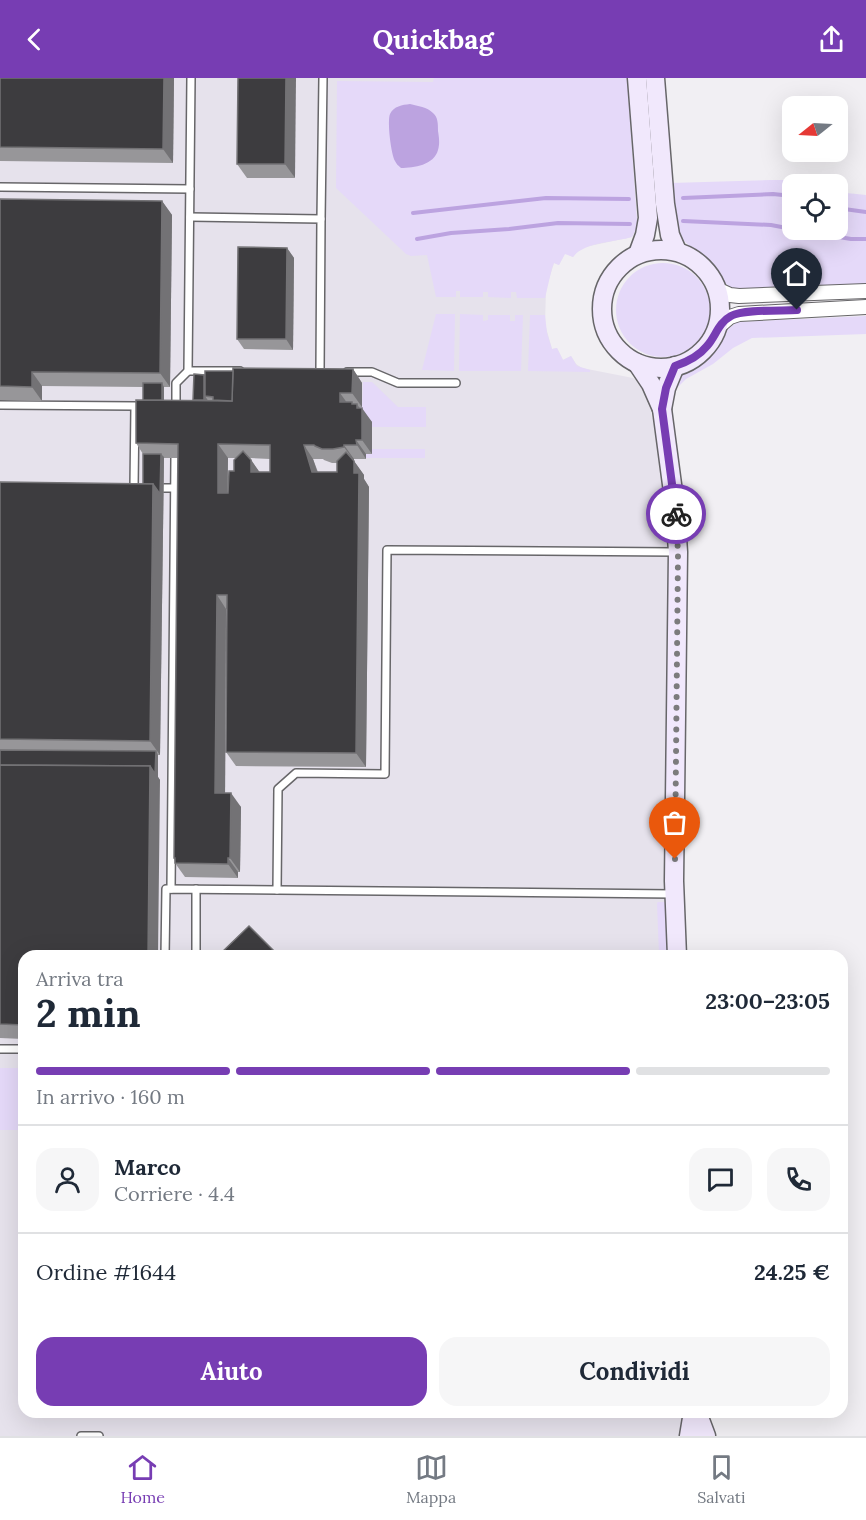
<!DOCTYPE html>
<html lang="it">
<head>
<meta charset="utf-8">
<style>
  :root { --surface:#fff; --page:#f6f6f7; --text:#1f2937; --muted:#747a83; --line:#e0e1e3; --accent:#773db3 }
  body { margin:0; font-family:Lora,serif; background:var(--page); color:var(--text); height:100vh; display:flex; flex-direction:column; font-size:22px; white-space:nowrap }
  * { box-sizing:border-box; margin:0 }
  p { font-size:20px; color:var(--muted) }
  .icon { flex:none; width:33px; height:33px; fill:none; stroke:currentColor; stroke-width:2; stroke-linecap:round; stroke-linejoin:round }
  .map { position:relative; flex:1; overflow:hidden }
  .side { position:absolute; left:18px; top:872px; width:830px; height:468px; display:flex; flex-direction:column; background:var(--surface); border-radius:18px; box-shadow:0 6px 24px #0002 }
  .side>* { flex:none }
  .needle { width:39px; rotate:252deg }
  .buttons { position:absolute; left:782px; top:18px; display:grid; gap:12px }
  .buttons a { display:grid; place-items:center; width:66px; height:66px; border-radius:12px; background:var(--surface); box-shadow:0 6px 24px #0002; font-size:30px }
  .pin { position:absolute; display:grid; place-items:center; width:51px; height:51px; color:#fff; margin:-62px -26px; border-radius:50% 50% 50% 0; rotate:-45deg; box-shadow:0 0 6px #0007 }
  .pin .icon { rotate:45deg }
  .courier { position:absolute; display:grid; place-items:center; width:60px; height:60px; margin:-30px; border:4px solid #773db3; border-radius:50%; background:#fff; color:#222; box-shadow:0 2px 8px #0007 }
  .overview em { font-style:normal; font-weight:700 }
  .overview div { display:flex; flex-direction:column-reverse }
  .overview { display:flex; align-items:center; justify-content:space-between; height:102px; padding:0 18px }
  h1 { font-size:39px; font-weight:700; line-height:45px }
  .bar { display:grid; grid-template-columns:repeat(4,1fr); gap:9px 6px; align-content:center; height:72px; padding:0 18px }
  .bar i { height:8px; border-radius:4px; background:var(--line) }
  .bar .active { background:var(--accent) }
  .bar p { grid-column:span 4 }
  .line { display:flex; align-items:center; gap:15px; padding:0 18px; border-top:2px solid var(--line) }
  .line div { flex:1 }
  .round { display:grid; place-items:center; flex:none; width:63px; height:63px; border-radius:18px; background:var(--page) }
  .primary-button { display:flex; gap:12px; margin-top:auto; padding:12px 18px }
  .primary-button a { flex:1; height:69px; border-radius:18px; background:var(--accent); color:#fff; font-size:24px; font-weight:700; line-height:69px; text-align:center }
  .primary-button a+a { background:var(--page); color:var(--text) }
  header { display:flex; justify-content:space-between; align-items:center; height:78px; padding:0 18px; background:var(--accent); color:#fff; font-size:27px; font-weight:700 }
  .menu { display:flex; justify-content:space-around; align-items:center; height:84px; border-top:2px solid var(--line); background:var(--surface); font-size:16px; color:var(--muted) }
  .menu a { display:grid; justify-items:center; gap:3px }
  .menu .active { color:var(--accent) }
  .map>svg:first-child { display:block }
  .built { fill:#e6e2ec }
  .green { fill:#e5d9f9 }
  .water { fill:#bca3e0 }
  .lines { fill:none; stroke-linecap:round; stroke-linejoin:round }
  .stream { stroke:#bca3e0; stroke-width:4 }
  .lane-casing { stroke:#676669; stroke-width:10 }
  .street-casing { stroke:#676669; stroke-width:16 }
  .secondary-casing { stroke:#676669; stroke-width:21 }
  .lane { stroke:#fff; stroke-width:7 }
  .street { stroke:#fff; stroke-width:14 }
  .secondary { stroke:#f1e8fc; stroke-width:18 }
  .wall { fill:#979699; fill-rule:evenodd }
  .shaded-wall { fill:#737275 }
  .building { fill:#3d3c3f; stroke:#737275; stroke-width:1.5; fill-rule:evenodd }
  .done { stroke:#7c7b7d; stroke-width:6; stroke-dasharray:0 10.8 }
  .route { stroke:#773db3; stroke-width:8 }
</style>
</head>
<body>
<header><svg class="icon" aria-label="back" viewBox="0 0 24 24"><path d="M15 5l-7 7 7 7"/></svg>Quickbag<svg class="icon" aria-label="share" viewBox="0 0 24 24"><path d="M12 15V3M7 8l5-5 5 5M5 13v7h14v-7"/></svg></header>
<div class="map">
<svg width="866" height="1358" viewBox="0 0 866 1358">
  <rect width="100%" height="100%" fill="#f1eff3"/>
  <!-- built -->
  <path class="built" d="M0,0H627L637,143V149L632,159L585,169L577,174L573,179L565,175L559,187L554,185L546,211L545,246L552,271L557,270L563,282L571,278L576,286L582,290L633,300L639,303L648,314L652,340H655L667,440L669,474V877L24,878V1334H687L684,1358H0Z"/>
  <!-- green -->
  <g class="green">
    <path d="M434,0H627L637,143V149L632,159C616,164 584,164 573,179L565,176L559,187L554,185L552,190L545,220H517L516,214H511V220L488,219V214H483V219H460V213H456V219H436L427,177L411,178L406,176L336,110L337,3L433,4Z"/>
    <path d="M770,102H783L807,106H792V152H837V114L866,117V206L736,211L730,209L720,201L707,183L684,163L677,154L671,105Z"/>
    <circle cx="663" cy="232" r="47"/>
    <path d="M436,236H455L454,293L422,292Z"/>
    <path d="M460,236L483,237V243L488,242V237H510V243H515V237H523L521,293H459Z"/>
    <path d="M530,237H545L547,255L552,271L557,270L563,282L571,278L577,288L590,292V294L528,293Z"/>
    <path d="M866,238V256L752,260L733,270L713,286L686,301L678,309L670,312L679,295L705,280L723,255L737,244Z"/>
    <path d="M363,304H372L398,329H426V349H372V344L362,340L350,329H362Z"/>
    <path d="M372,371H425V380H366V376H372Z"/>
    <path d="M658,824H665L666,825L669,877H659L657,825Z"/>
    <rect x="0" y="990" width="24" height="62"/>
  </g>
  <!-- water -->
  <path class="water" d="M410,26C418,28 427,29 433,35C438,39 438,46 438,53C439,59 440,66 438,72C434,87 414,90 401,90C398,87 397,87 395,83C391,76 387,43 390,36C394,28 402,27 410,26Z"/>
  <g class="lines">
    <!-- stream -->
    <g class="stream">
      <path d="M683,120L773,116L792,118"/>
      <path d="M837,130L866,134"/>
      <path d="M413,135L546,120L629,121"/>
      <path d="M683,143L771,147L792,151"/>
      <path d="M797,152L851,161H866"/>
      <path d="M417,161L451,155L509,151L558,145L630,146"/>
    </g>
    <defs>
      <g id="lane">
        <path d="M0,109L190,111"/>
        <path d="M190,139L321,141L320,294"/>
        <path d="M321,141L323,0"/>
        <path d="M188,293H240"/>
        <path d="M347,294H372L398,305H456"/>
        <path d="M0,327L135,328L134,409"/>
        <path d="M176,329V305L188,293L191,0"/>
        <path d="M163,410H175"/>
        <path d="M171,811L175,380"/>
        <path d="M277,812L673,816"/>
        <path d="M165,878L166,811L277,812L278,711L296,695L385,696L387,472L676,474"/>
        <path d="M196,878V811"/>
        <path d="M0,971H24"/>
        <path d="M81,1358H99"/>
      </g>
      <g id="street">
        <path d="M717,211L730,217L739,218L866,213"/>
        <path d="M717,250L730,239L739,236L866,229"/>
      </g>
      <g id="secondary">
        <path d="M637,0L648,140L645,157L638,176"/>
        <path d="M655,0L665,126L670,157L677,173"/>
        <circle cx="661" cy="231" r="59"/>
        <path d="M637,285L651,306L662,331"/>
        <path d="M675,288L666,310L662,331L675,429L678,474L674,803L677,878"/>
        <path d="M697,1334L706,1358"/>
        <path d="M689,1358L693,1334"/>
      </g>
    </defs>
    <!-- lane casing -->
    <use href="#lane" class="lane-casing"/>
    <!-- street casing -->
    <use href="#street" class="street-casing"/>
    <!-- secondary casing -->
    <use href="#secondary" class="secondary-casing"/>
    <!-- lane -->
    <use href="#lane" class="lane"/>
    <!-- street -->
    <use href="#street" class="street"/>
    <!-- secondary -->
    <use href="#secondary" class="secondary"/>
  </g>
  <!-- wall -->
  <g class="wall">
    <path d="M0,0H174L173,85L0,83Z"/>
    <path d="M238,0L295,100H247L237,86Z"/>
    <path d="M0,121L162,123L172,137L170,309H164V322H193L205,298L233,293L353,291L362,305V329H359L372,344V376H366V381H354V383L364,397V401L369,409L366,689L236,688L226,674L227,531H226L225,715L241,729L240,794H238V800L185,799L175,785V783L174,780L178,380H164L160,677H158V699L160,702L24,878V961L0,960V404L143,406V376L136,365L143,322V309L42,308V323L0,322ZM228,380H235L234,393L228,415ZM250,380L270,381V394H259ZM313,381H323L324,382L332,385H337V394H318Z"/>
    <path d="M287,170L294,180L293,272L244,271L237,261Z"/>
  </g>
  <!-- shaded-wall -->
  <g class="shaded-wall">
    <path d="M164,0H174L173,85L163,71Z"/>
    <path d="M286,0H296L295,100L285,86Z"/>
    <path d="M162,123L172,137L170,309L160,295Z"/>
    <path d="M287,170L294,180L293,272L286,261Z"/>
    <path d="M353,291L362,305V329L352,315Z"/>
    <path d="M32,294L42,308V323L32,309Z"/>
    <path d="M204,297L209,304L205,318L209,324L204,328Z"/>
    <path d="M162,305L164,309V336L162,332Z"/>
    <path d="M340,315L350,329L340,324Z"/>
    <path d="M357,326L362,334V330L372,344V376L362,362Z"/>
    <path d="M356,362L366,376V381L357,367Z"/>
    <path d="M218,366L228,380L227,429L218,415Z"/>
    <path d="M304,367L313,381L322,408L312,394Z"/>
    <path d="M344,367L354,381V383L344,369Z"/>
    <path d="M161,376L164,379L160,677L150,663L153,406Z"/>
    <path d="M251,382L261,396L251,394Z"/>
    <path d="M354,383L364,397V401L369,409L366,689L356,675Z"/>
    <path d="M217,517L226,531L225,729L215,715Z"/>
    <path d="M156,673L158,677V699L160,702L158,878H148L150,688Z"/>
    <path d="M231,715L241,729L240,794L230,780Z"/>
    <path d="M228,780L238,794V800L228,786Z"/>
  </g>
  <!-- building -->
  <g class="building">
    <path d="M0,0H164L163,71L0,69Z"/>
    <path d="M238,0H286L285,86H237Z"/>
    <path d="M0,121L162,123L160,295L32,294V309L0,308Z"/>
    <path d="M238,169L287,170L286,261H237Z"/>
    <path d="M233,290L353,291L352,315H340V324H352V326H357V330H362V362H356L357,367H344V369L333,371H322L315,368L314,367H304L312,394H337V383L346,374L354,383V395H359L356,675L226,674L227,517H217L215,715H231L230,780H228V786L175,785V780H174L178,366L136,365V322L232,323ZM218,366L270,367V394H251V382L243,373L234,382V393H229L228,415H218Z"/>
    <path d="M205,293H233L232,323L213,322V319L205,318Z"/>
    <path d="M194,296L204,297V322H193Z"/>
    <rect x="143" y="305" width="19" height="17"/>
    <path d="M143,376H161L160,416L153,406H143Z"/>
    <path d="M0,404L153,406L150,663L0,661Z"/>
    <path d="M0,672L156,673L155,696L150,688L0,687Z"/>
    <path d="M0,687L150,688L148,878H24V947L0,946Z"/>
    <path d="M249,848L279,878H218Z"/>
  </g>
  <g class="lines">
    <!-- done -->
    <path class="done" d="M675,781L678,475L676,436"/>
    <!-- route -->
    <path class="route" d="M676,436L662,331L666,310L675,288C687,284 699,278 707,268C716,258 718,245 731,238C744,231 781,233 797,232"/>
  </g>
</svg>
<div class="buttons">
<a><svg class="needle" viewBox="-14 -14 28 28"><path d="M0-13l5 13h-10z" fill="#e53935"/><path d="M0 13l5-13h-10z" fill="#747a83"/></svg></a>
<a><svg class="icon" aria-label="locate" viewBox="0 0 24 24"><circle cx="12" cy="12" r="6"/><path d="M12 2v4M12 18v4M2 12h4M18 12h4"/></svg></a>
</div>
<div class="pin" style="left:675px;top:781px;background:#ea580c"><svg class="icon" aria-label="bag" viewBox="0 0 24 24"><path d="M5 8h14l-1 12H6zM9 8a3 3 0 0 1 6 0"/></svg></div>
<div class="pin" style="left:797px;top:232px;background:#1f2937"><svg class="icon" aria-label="home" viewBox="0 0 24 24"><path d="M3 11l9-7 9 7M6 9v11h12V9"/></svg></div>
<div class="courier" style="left:676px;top:436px"><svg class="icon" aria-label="bike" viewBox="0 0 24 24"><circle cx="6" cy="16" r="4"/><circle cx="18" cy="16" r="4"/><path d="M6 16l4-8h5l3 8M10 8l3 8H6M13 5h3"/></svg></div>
<section class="side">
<div class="overview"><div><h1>2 min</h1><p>Arriva tra</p></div><em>23:00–23:05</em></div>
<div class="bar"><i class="active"></i><i class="active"></i><i class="active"></i><i></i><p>In arrivo · 160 m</p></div>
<div class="line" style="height:108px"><a class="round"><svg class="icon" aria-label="person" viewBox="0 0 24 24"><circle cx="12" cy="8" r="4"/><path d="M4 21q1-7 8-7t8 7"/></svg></a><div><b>Marco</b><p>Corriere · 4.4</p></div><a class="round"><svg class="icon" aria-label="chat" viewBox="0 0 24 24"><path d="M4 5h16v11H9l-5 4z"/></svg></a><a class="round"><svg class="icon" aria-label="phone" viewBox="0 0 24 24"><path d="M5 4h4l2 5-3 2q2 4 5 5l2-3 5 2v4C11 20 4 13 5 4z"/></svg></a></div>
<div class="line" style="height:78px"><div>Ordine #1644</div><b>24.25 €</b></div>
<div class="primary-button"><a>Aiuto</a><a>Condividi</a></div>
</section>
</div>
<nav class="menu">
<a class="active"><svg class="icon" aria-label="home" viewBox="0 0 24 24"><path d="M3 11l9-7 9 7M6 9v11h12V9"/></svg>Home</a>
<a><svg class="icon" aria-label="map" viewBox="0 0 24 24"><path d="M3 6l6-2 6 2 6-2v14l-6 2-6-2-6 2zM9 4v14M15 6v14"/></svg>Mappa</a>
<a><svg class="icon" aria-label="saved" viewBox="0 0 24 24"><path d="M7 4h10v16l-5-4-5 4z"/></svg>Salvati</a>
</nav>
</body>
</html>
